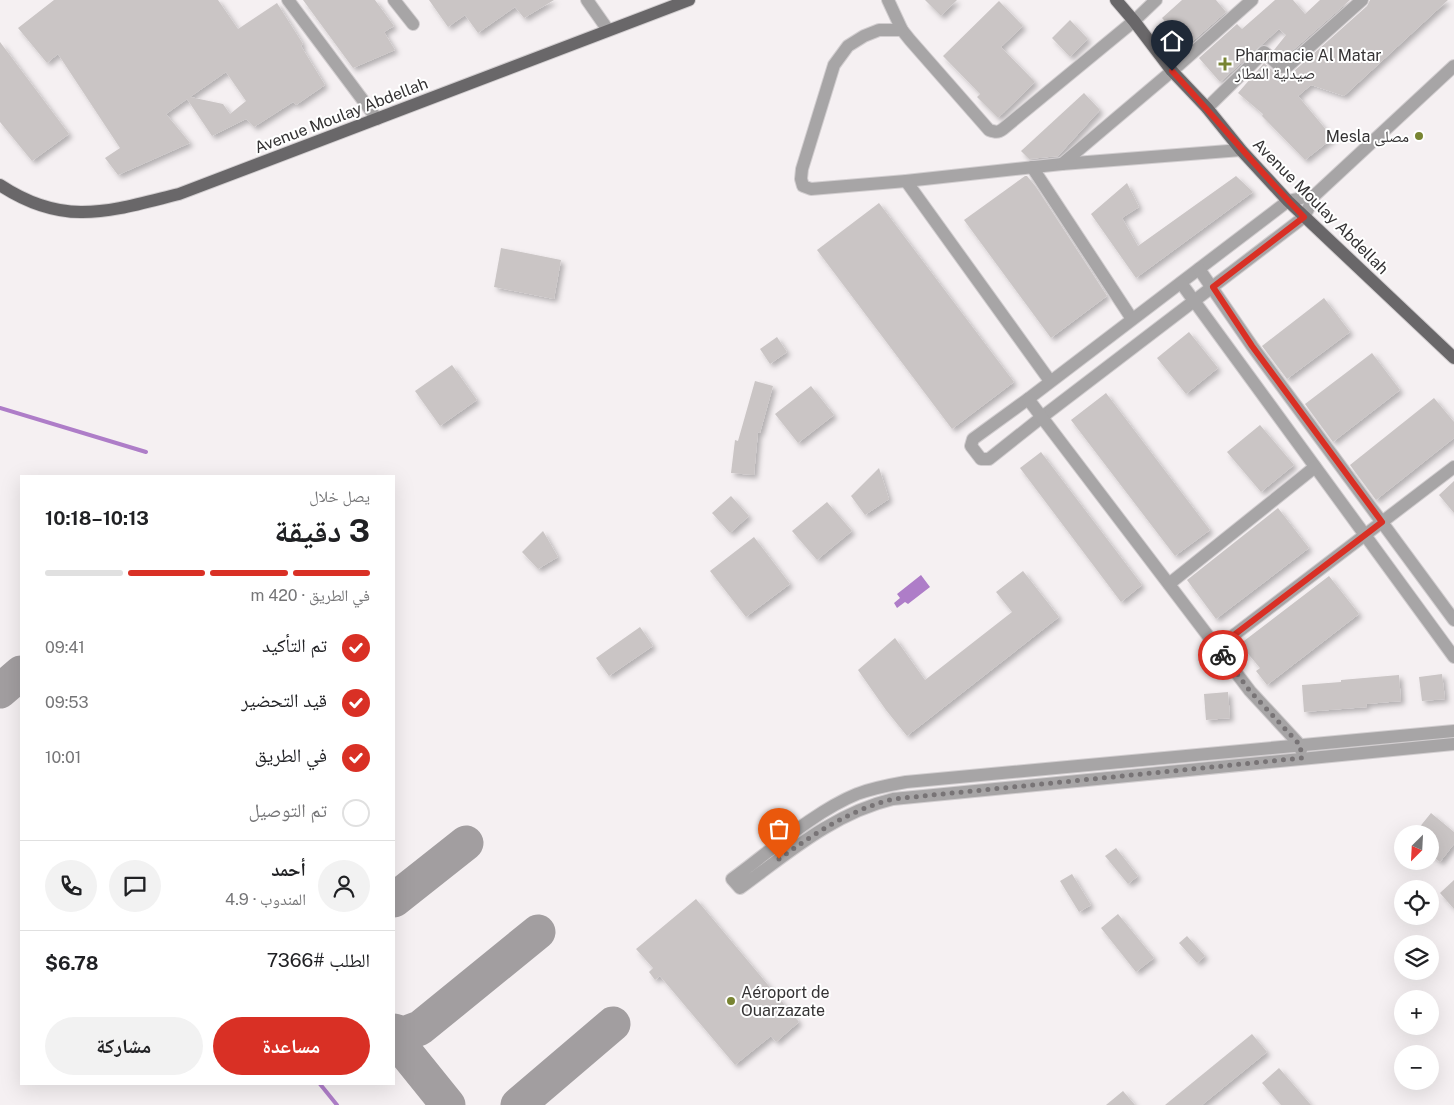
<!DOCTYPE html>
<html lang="ar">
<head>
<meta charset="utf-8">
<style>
  :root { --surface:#fff; --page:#f2f2f2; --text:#202124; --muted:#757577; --line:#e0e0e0; --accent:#d93025 }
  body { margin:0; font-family:"Public Sans","Noto Naskh Arabic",sans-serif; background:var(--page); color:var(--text); direction:rtl; height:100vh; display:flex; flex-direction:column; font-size:19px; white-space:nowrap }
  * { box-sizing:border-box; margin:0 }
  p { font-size:16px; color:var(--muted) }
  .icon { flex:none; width:28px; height:28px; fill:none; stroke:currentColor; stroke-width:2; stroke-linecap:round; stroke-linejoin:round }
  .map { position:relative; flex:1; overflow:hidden; direction:ltr }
  .drawer { position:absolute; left:20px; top:475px; width:375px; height:610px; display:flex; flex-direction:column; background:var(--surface); border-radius:0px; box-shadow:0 5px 20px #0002; direction:rtl }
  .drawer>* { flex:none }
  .needle { width:32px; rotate:204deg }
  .tools { position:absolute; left:1394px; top:825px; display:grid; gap:10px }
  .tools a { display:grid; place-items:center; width:45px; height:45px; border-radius:50%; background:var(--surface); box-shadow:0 5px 20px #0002; font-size:25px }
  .pin { position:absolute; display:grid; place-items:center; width:42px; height:42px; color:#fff; margin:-51px -21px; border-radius:50% 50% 50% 0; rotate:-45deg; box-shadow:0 0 5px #0007 }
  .pin .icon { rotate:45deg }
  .courier { position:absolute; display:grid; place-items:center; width:50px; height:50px; margin:-25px; border:4px solid #d93025; border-radius:50%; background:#fff; color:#222; box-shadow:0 1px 6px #0007 }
  .head em { font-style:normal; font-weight:700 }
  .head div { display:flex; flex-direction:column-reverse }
  .head { display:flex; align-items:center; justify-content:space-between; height:85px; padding:0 25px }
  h1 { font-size:32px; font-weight:700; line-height:38px }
  .bar { display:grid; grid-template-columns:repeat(4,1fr); gap:8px 5px; align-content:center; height:60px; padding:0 25px }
  .bar i { height:6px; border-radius:4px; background:var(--line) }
  .bar .selected { background:var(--accent) }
  .bar p { grid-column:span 4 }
  .line { display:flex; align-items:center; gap:12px; padding:0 25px; border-top:1px solid var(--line) }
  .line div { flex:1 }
  .round { display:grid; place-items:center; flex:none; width:52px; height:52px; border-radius:26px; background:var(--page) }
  ol { padding:0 25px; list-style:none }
  li { display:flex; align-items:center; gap:15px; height:55px }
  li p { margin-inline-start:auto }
  li .icon { padding:5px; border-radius:50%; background:var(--accent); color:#fff; stroke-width:4 }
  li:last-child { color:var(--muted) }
  li i { width:28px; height:28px; border:2px solid var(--line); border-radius:50% }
  .primary-button { display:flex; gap:10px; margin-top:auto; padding:10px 25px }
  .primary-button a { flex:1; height:58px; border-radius:30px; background:var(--accent); color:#fff; font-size:20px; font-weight:700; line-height:58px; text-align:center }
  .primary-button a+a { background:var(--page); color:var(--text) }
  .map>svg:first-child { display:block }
  .water { fill:#ae7dc8 }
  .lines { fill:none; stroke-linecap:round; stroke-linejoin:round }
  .stream { stroke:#ae7dc8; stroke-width:4 }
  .taxiway { stroke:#a29ea0; stroke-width:35 }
  .building { fill:#cac5c5; fill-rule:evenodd; filter:url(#shadow) }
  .minor-casing { stroke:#d2ced0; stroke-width:14 }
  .primary-casing { stroke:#d2ced0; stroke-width:14 }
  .minor { stroke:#a7a5a6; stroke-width:12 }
  .primary { stroke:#696769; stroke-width:12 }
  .done { stroke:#787476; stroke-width:5; stroke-dasharray:0 9 }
  .route { stroke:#d93025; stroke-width:6 }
  .poi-dot { fill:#788432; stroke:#fff; stroke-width:2 }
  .labels { text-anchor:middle; stroke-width:4; stroke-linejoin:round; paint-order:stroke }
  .poi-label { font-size:16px; fill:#343233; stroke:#fff; text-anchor:start }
  .street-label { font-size:16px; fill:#343233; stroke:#fff }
</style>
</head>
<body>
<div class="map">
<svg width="1454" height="1105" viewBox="0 0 1454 1105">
  <defs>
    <filter id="shadow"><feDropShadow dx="3.5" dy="3.5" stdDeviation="2.5" flood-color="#0004"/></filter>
  </defs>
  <rect width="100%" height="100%" fill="#f5f0f2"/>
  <!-- water -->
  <path class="water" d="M921,575L930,587L908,604L905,602L897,608L894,603L900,598L897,594Z"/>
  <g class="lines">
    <!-- stream -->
    <g class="stream">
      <path d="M0,408L146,452"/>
      <path d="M320,1084L337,1105"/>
    </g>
    <!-- taxiway -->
    <g class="taxiway">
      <path d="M0,691L21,673"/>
      <path d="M394,900L466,843"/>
      <path d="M394,1031L404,1034L420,1028L538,932"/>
      <path d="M394,1038L448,1105"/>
      <path d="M518,1105L613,1024"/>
    </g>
  </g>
  <!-- building -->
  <g class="building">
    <path d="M54,0H218L238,29L277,3L303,44L301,46L325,85L296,105L293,102L254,127L246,119L212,136L187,99L166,114L190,143L118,175L105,158L120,148L58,54L47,63L18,28ZM226,72L246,101L230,114L223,104L190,97Z"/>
    <path d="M303,0H375L394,26L384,32L395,50L353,68Z"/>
    <path d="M429,0H554L524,18L515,7L478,33L465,15L448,27Z"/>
    <path d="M925,0H957L941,16Z"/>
    <path d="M1182,0H1216L1226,12L1187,46L1162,18Z"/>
    <path d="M1275,0H1293L1305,14L1320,0H1350L1284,58L1274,50L1286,35L1279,29L1220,82L1199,58L1237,24L1242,29Z"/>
    <path d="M1370,0H1448L1344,96L1311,85L1298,96L1333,138L1305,160L1262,116L1263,114L1238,93L1264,63L1278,75L1293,72L1367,6Z"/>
    <path d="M999,1L1023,26L1001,47L1035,82L998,118L977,97L980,94L943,56Z"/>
    <path d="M1070,20L1088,39L1070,57L1052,38Z"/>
    <path d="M0,42L69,134L32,161L0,122Z"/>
    <path d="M1084,93L1100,110L1058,156L1029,159L1021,151Z"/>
    <path d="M1025,176H1027L1036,187L1107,296L1051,338L964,220Z"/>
    <path d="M1236,176L1253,192L1136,278L1091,214L1127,183L1139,207L1122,218L1138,246Z"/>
    <path d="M879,203L1014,382L952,429L817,250Z"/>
    <path d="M501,248L561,260L554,299L494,287Z"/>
    <path d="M1324,298L1350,332L1287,379L1262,346Z"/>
    <path d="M1189,332L1218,368L1186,394L1157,358Z"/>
    <path d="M777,337L787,352L770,364L760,349Z"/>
    <path d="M1372,353L1400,390L1333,442L1305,404Z"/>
    <path d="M452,365L477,400L440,426L415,391Z"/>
    <path d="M755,381L773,386L760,433L758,432L754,475L731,473L735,440L738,441Z"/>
    <path d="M811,386L834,415L798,443L775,414Z"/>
    <path d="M1106,393L1210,530L1175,556L1071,420Z"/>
    <path d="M1434,398L1454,422V438L1376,500L1350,465Z"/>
    <path d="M1260,425L1294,465L1261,492L1227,452Z"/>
    <path d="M1041,452L1142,585L1121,602L1020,468Z"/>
    <path d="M879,468L889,499L865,515L851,496Z"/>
    <path d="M1454,481V513L1439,495Z"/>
    <path d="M731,496L749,516L730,533L712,513Z"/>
    <path d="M827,502L852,531L817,560L792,531Z"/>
    <path d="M1278,508L1309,548L1216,619L1187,580Z"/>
    <path d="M543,531L558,557L538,569L522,552Z"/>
    <path d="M754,537L790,584L746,617L710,571Z"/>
    <path d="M1023,571L1059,617L907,736L886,710L858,670L895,638L925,680L1012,612L996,592Z"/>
    <path d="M1329,576L1359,614L1267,685L1256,671L1260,668L1240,644Z"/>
    <path d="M640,627L653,646L609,676L596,658Z"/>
    <path d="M1442,674L1445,699L1422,701L1419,677Z"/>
    <path d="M1399,675L1401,701L1366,704L1367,707L1304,712L1302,685L1341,682V680Z"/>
    <path d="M1228,692L1230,718L1206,720L1204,694Z"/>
    <path d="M1431,813L1454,832V844L1440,862L1430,854V834H1414Z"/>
    <path d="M1116,848L1138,876L1128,884L1105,856Z"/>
    <path d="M1072,874L1091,905L1079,912L1060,881Z"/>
    <path d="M1454,880V909L1440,893Z"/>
    <path d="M696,899L799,1022L776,1042L771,1036L735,1065L660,976L655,980L649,972L653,968L636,949Z"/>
    <path d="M1118,914L1154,958L1136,972L1101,928Z"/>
    <path d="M1187,936L1205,956L1197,963L1179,943Z"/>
    <path d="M1252,1034L1267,1052L1202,1105H1165Z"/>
    <path d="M1279,1068L1311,1105H1281L1262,1083Z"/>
    <path d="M1123,1091L1135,1105H1106Z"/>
  </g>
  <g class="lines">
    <defs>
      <g id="minor">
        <path d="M288,0L377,119"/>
        <path d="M394,0L413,24"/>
        <path d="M587,0L608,30"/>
        <path d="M888,0L902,30L910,40L989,130C995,132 998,133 1003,129L1134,21L1156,0"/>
        <path d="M902,30H879L864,36L848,46L834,65L802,169L801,179L803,186L811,189L906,181L1062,164L1241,150"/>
        <path d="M1207,108L1264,52L1281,67L1288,66L1362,0"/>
        <path d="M1062,164L1172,71L1252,0"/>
        <path d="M1032,167L1132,319"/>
        <path d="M906,181L1050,381"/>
        <path d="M1315,195L1288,201L1028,399L973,439L971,446L981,459H989L1042,417L1304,217L1315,195L1454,66"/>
        <path d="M1199,269L1252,346L1454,620"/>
        <path d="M1181,283L1454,657"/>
        <path d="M1028,399L1250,691L1300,745L1301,750"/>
        <path d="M1169,584L1315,467"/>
        <path d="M1217,648L1454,467"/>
        <path d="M1454,731L906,782C889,785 873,788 857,794C815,811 769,852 732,879L740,888C788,853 834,813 893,799L1454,744"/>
      </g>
      <g id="primary">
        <path d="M1116,0L1134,21L1172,71L1207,108L1241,150L1288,201L1454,358"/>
        <path d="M0,185C65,228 110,211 179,194L689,0"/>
      </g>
    </defs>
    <!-- minor casing -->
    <use href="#minor" class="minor-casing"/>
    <!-- primary casing -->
    <use href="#primary" class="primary-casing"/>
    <!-- minor -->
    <use href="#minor" class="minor"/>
    <!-- primary -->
    <use href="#primary" class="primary"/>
  </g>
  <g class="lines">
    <!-- done -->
    <path class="done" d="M779,859C815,833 850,810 893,799L1302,758L1300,745L1250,691L1223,655"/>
    <!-- route -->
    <path class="route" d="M1172,71C1217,119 1258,170 1304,217L1213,287L1252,346L1382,522L1217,648L1223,655"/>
  </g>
  <!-- markers -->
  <g class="poi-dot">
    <path d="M1222.5 56.5h5v5h5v5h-5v5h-5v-5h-5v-5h5z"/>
    <circle cx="1419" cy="136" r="5"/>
    <circle cx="731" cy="1001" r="5"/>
  </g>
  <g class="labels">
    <!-- poi labels -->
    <g class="poi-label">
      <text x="1235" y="61">Pharmacie Al Matar<tspan x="1235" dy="18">صيدلية المطار</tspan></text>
      <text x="1409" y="142" text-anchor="end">Mesla مصلى</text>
      <text x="741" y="998">Aéroport de<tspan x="741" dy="18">Ouarzazate</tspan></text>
    </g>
    <!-- street labels -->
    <g class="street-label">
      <text transform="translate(341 115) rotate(-21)" y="6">Avenue Moulay Abdellah</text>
      <text transform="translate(1321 206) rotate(45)" y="6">Avenue Moulay Abdellah</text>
    </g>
  </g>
</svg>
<div class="tools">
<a><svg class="needle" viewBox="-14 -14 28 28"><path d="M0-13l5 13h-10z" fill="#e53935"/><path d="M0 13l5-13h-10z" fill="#757577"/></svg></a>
<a><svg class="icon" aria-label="locate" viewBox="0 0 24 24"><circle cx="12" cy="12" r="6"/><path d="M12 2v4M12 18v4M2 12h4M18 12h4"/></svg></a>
<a><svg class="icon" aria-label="layers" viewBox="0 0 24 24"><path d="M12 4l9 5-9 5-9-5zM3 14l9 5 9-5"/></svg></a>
<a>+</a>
<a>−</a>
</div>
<div class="pin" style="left:779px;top:859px;background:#ea580c"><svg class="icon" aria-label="bag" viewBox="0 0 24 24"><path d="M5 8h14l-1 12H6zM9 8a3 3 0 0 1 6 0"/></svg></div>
<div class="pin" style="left:1172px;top:71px;background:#1f2937"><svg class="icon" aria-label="home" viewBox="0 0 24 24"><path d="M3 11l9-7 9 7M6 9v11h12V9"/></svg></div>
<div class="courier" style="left:1223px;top:655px"><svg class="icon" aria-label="bike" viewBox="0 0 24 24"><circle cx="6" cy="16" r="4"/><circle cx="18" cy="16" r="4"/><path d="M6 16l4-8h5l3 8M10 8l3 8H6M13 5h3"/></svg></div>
<section class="drawer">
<div class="head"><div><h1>3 دقيقة</h1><p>يصل خلال</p></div><em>10:13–10:18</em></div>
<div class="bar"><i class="selected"></i><i class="selected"></i><i class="selected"></i><i></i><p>في الطريق · 420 m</p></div>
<ol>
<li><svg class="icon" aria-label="check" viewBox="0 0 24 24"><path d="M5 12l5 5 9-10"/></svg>تم التأكيد<p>09:41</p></li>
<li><svg class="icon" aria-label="check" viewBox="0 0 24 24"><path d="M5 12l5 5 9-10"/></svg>قيد التحضير<p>09:53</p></li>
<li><svg class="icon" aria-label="check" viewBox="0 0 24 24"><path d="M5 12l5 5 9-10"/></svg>في الطريق<p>10:01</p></li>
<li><i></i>تم التوصيل</li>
</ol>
<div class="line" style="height:90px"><a class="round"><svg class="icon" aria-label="person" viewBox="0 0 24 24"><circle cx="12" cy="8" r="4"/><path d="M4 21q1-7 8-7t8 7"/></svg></a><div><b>أحمد</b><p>المندوب · 4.9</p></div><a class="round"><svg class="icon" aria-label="chat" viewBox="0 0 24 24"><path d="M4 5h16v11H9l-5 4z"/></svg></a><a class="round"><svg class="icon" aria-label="phone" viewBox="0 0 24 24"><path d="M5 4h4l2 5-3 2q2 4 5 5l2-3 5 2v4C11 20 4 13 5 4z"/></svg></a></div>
<div class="line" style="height:65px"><div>الطلب #7366</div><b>$6.78</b></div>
<div class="primary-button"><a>مساعدة</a><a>مشاركة</a></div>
</section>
</div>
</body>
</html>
